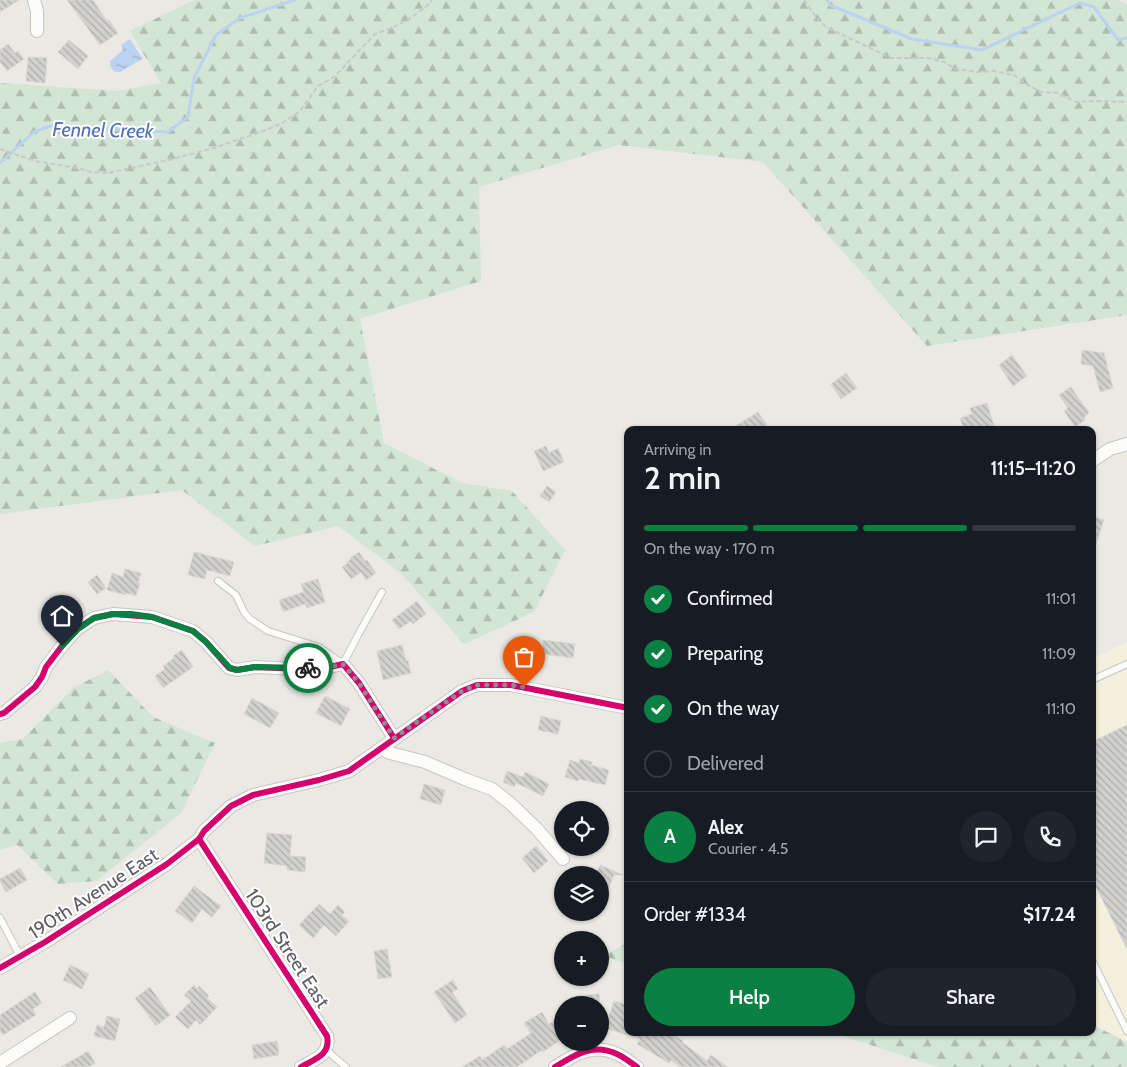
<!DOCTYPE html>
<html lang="en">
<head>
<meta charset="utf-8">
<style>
  :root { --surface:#171b24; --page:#20242c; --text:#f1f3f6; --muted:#9ea1a6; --line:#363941; --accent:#0b8043 }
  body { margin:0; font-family:Cabin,sans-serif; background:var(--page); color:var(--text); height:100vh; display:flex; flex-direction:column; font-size:19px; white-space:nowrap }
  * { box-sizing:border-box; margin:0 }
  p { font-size:16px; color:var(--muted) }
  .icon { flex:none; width:28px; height:28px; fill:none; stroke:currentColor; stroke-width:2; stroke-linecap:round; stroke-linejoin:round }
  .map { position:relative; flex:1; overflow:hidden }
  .side { position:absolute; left:624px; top:426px; width:472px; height:610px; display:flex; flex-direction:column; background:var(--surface); border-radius:10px; box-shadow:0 1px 4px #0004 }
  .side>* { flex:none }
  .fabs { position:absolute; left:554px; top:801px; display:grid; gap:10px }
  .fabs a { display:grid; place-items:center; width:55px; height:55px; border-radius:50%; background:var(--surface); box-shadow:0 1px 4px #0004; font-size:25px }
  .pin { position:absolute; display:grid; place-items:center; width:42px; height:42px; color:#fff; margin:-51px -21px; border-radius:50% 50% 50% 0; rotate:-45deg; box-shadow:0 0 5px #0007 }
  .pin .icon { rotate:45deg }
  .courier { position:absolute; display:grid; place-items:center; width:50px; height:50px; margin:-25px; border:4px solid #0b8043; border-radius:50%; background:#fff; color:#222; box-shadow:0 1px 6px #0007 }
  .head em { font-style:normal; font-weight:600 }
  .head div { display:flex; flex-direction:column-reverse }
  .head { display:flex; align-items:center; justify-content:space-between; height:85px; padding:0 20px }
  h1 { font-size:32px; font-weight:600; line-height:38px }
  .bar { display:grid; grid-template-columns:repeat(4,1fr); gap:8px 5px; align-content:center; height:60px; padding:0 20px }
  .bar i { height:6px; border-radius:4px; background:var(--line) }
  .bar .active { background:var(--accent) }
  .bar p { grid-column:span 4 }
  .line { display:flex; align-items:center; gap:12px; padding:0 20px; border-top:1px solid var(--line) }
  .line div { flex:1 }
  .round { display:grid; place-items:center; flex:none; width:52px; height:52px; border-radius:26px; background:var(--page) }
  ol { padding:0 20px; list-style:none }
  li { display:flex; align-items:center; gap:15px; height:55px }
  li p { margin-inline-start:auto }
  li .icon { padding:5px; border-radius:50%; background:var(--accent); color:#fff; stroke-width:4 }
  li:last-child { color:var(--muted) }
  li i { width:28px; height:28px; border:2px solid var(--line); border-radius:50% }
  .action { display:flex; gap:10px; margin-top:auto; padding:10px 20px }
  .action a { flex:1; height:58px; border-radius:30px; background:var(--accent); color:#fff; font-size:20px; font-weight:600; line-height:58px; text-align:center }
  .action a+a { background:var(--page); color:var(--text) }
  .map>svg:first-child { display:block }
  .commercial { fill:#f3f1de }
  .forest { fill:url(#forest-firs) }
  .water { fill:url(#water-ripples) }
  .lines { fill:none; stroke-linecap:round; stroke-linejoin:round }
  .stream { stroke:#bcd2f1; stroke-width:3 }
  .building { fill:url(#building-back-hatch); stroke:#d9d8d4 }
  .service-casing { stroke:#c7c6c5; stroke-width:8 }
  .minor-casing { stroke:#c7c6c5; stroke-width:14 }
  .path { stroke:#c7cac9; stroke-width:2; stroke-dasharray:5 2.5; stroke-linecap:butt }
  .service { stroke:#fcfcfb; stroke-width:6 }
  .minor { stroke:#fcfcfb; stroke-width:12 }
  .cycleway-casing { stroke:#fff; stroke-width:9 }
  .cycleway { stroke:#d6006c; stroke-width:6 }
  .done { stroke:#8d8e90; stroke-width:5; stroke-dasharray:0 9 }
  .route { stroke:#0b8043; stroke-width:6 }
  .labels { text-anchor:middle; stroke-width:4; stroke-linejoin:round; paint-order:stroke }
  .street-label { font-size:19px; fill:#5b5d62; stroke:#fff }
  .water-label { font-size:20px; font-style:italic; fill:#4d71b7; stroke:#fff }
</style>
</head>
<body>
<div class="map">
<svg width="1127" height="1067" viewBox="0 0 1127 1067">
  <defs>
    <pattern id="forest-firs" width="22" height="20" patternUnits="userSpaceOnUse" patternTransform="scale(1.25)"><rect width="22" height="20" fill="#d3e5d4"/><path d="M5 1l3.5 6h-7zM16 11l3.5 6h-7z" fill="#aebdaf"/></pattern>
    <pattern id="water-ripples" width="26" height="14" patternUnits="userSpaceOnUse" patternTransform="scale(1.25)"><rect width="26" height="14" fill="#bcd2f1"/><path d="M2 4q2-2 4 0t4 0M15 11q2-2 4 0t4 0" fill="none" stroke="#9caec7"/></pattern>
    <pattern id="building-back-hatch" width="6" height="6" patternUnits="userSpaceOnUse" patternTransform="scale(1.25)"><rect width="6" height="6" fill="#d2d1ce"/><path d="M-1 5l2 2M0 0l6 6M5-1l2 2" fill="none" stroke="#adadab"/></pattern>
  </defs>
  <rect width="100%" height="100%" fill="#eae9e4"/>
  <!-- commercial -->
  <path class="commercial" d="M1127,642V1042L1093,1025V658Z"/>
  <!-- forest -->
  <g class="forest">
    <path d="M194,0H1117L1127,4V315L927,346L763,162L619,145L479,187L481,281L360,319L384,443L462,483L512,491L565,550L534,612L464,644L400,572L338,526L255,546L182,490L0,514V83L117,91L161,83L130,31Z"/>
    <path d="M108,670L153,717L215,743L181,813L96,881L58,884L17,845L0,850V743L23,739L73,688Z"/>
    <path d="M627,943V964L604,956Z"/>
    <path d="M1093,1025L1127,1042V1067H938L834,1033L1092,1032Z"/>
  </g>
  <!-- water -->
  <path class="water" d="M130,39L142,58V59L120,72C113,73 110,68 110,61L123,50L121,45Z"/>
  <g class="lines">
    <!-- stream -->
    <g class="stream">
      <path d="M827,0L830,5L912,39L982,50L1080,3L1094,7L1118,40L1127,38"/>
      <path d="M0,163L34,132L50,126L168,132L188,117L194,78L216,35L240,18L295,0"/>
    </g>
  </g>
  <!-- building -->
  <g class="building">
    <path d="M0,0H19L0,12Z"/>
    <path d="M67,0H93L107,21L109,20L118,33L100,45Z"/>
    <path d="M69,40L88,56L78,69L58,52Z"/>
    <path d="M8,44L15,53L18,51L24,59L7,71L0,62V50Z"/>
    <path d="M28,57L47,58L45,83L26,81Z"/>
    <path d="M1082,350L1104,353L1113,388L1100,392L1093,366L1081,364Z"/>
    <path d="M1012,355L1027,376L1013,386L999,365Z"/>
    <path d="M846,373L857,388L841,399L831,384Z"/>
    <path d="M1071,387L1089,413L1084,417L1085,420L1075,427L1064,411L1068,408L1059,395Z"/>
    <path d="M987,403L994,426L982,430H964L960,418L972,414L970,408Z"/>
    <path d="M758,412L767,425L760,430H729Z"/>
    <path d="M546,446L549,453L558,448L564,462L543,471L534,451Z"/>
    <path d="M547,486L556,492L549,502L540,496Z"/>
    <path d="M1092,516L1104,520L1094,550L1092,549Z"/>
    <path d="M194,552L234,562L230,576L207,570L205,579L188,575Z"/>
    <path d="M359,552L365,561L367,560L376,573L366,580L361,572L351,579L342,567L348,563L347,562L351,559L350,558Z"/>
    <path d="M125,569L141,573L138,583L140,584L136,596L126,593V595L107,590L112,573L123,577Z"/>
    <path d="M97,575L106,588L97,594L88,582Z"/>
    <path d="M318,579L325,602L307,608L305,604L283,612L279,600L304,592L301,584Z"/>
    <path d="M417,601L426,614L413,624L411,621L399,629L392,620Z"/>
    <path d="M543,640L575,644L573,658L542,654Z"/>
    <path d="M402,645L406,661L408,660L411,673L383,680L377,651Z"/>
    <path d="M182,650L193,667L163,688L155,676L165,669L163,666L174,658L173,656Z"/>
    <path d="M325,696L350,709L341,726L316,713Z"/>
    <path d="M252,698L279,713L270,728L244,714Z"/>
    <path d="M541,716L561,721L558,734L538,730Z"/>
    <path d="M1127,725V949L1092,879V742Z"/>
    <path d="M580,759L592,762L591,765L609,770L605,785L579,779L578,781L565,777L570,760L579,763Z"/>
    <path d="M507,771L523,777L525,772L549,784L543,796L516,783L514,787L503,782Z"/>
    <path d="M424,784L445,790L441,805L420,799Z"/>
    <path d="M267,833L292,835L290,856L306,857L305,872L287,870V866L264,863Z"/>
    <path d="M536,846L548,861L534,873L522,858Z"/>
    <path d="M600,865L623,875H614L600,907V875H596Z"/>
    <path d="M20,868L27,880L6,892L0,882V879Z"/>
    <path d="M194,886L221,906L212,917L202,909L192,923L175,911Z"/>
    <path d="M319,904L330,914L338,905L345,912L342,915L349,921L336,936L324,925L313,938L299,925Z"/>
    <path d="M387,949L392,977L378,979L374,951Z"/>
    <path d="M70,965L89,974L82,989L63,980Z"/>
    <path d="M453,980L458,989L452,992L467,1015L455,1023L434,992Z"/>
    <path d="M194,985L197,988L199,986L209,996L207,998L217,1007L200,1025L196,1020L188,1029L175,1017L191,1001L184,995Z"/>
    <path d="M150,987L170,1015L156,1026L135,998Z"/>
    <path d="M35,992L42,1003L33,1009L36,1015L3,1035L0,1031V1015Z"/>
    <path d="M599,994L600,1005H577L576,996Z"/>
    <path d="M614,1001L628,1005V1032H669L683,1041L682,1042L707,1061L711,1055L728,1067H680L671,1060L669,1063L647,1050L637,1044L640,1039L605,1028Z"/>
    <path d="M542,1012L549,1024L562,1015V1039L543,1052L542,1050L517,1067H462L480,1056L482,1060L504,1045L507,1049L531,1033L524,1023Z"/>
    <path d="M107,1016L120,1019L115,1041L94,1036L97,1025L104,1027Z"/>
    <path d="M277,1041L279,1055L254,1059L252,1045Z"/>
    <path d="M88,1051L95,1063L89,1067H61Z"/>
  </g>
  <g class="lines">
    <defs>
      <g id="service">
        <path d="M218,581L236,595L244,612L250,619L268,631L319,647L343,664L358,635L382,592"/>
        <path d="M1092,680L1127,664"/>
        <path d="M0,918L20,956"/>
        <path d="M1092,960L1127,1031"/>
        <path d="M326,1050L346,1067"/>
      </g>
      <g id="minor">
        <path d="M34,0L37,11V31"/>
        <path d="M1092,461L1110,449L1127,444"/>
        <path d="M0,714L4,713L35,687L42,677L46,667L62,646L77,629L94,618L113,614L152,617L193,631L206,642L229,668L237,670L255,667L300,669L325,668L343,664L359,683L394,738"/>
        <path d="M381,749L390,753L425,762L467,780L492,789L511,804L536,828L563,859"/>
        <path d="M199,839L327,1036C331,1055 315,1059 301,1067"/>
        <path d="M0,968L45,942L167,864L199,839L204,831L231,806L253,795L319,780L349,771L462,691L477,685H511L628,708"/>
        <path d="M0,1063L70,1018"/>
        <path d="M555,1067C576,1054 593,1043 617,1054C624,1057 631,1063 637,1067"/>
      </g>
    </defs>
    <!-- service casing -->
    <use href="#service" class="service-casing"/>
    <!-- minor casing -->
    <use href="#minor" class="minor-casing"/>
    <!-- path -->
    <g class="path">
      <path d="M804,0L816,17L826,27L891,58H929L944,62L956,69L977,72L993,71L1014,75L1028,85L1041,92L1058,93L1076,102L1096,101L1127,102"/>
      <path d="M0,149L35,161L77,168L91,172L108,173L173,159L217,147L266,130L284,122L300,111L318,86L334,77L375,34L392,28L412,17L427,6L432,0"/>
    </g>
    <!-- service -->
    <use href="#service" class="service"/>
    <!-- minor -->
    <use href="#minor" class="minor"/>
    <defs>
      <g id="cycleway">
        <path d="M0,714L4,713L35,687L42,677L46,667L62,646L77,629L94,618L113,614L152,617L193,631L206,642L229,668L237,670L255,667L300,669L325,668L343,664L359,683L394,738"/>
        <path d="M199,839L327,1036C331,1055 315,1059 301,1067"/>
        <path d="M0,968L45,942L167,864L199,839L204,831L231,806L253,795L319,780L349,771L462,691L477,685H511L628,708"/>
        <path d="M555,1067C576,1054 593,1043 617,1054C624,1057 631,1063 637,1067"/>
      </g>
    </defs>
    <!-- cycleway casing -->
    <use href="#cycleway" class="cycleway-casing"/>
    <!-- cycleway -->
    <use href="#cycleway" class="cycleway"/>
  </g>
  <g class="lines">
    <!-- done -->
    <path class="done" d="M308,668H325L343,664L359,683L394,738L462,691L477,685H510L524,687"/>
    <!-- route -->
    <path class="route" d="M62,646L78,629L94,618L113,614H131L152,617L193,631L206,642L230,668L237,670L255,667L308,668"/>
  </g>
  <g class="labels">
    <!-- street labels -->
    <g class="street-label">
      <text transform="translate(93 893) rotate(-33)" y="7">190th Avenue East</text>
      <text transform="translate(288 948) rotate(57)" y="7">103rd Street East</text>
    </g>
    <!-- water labels -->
    <g class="water-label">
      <text transform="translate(103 130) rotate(1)" y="7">Fennel Creek</text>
    </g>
  </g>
</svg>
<div class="fabs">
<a><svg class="icon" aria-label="locate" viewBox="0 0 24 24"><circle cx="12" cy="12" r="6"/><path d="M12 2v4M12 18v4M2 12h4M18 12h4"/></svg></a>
<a><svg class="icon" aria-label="layers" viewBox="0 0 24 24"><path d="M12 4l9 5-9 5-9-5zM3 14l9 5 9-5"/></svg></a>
<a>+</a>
<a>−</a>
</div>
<div class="pin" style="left:524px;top:687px;background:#ea580c"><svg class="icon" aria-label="bag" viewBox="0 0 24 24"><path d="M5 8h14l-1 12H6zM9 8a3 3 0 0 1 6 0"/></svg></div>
<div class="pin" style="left:62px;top:646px;background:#1f2937"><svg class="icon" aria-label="home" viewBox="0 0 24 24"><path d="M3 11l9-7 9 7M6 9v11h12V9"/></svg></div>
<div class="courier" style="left:308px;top:668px"><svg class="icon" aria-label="bike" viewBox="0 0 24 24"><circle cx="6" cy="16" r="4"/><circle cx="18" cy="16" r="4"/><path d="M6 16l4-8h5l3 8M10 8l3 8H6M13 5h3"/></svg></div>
<section class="side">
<div class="head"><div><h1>2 min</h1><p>Arriving in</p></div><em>11:15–11:20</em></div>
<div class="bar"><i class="active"></i><i class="active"></i><i class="active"></i><i></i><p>On the way · 170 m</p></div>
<ol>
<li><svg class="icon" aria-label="check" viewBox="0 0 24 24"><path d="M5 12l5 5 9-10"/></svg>Confirmed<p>11:01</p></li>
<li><svg class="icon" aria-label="check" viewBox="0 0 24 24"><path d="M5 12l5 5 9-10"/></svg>Preparing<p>11:09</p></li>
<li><svg class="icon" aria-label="check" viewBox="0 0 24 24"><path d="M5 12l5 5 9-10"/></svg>On the way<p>11:10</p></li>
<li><i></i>Delivered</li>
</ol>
<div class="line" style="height:90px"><b class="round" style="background:var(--accent);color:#fff">A</b><div><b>Alex</b><p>Courier · 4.5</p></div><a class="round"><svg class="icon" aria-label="chat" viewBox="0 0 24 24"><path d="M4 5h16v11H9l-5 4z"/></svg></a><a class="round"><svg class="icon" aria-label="phone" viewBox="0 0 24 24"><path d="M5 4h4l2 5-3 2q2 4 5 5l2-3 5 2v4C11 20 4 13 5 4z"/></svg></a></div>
<div class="line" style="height:65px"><div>Order #1334</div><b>$17.24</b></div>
<div class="action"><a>Help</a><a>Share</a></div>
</section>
</div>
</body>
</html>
